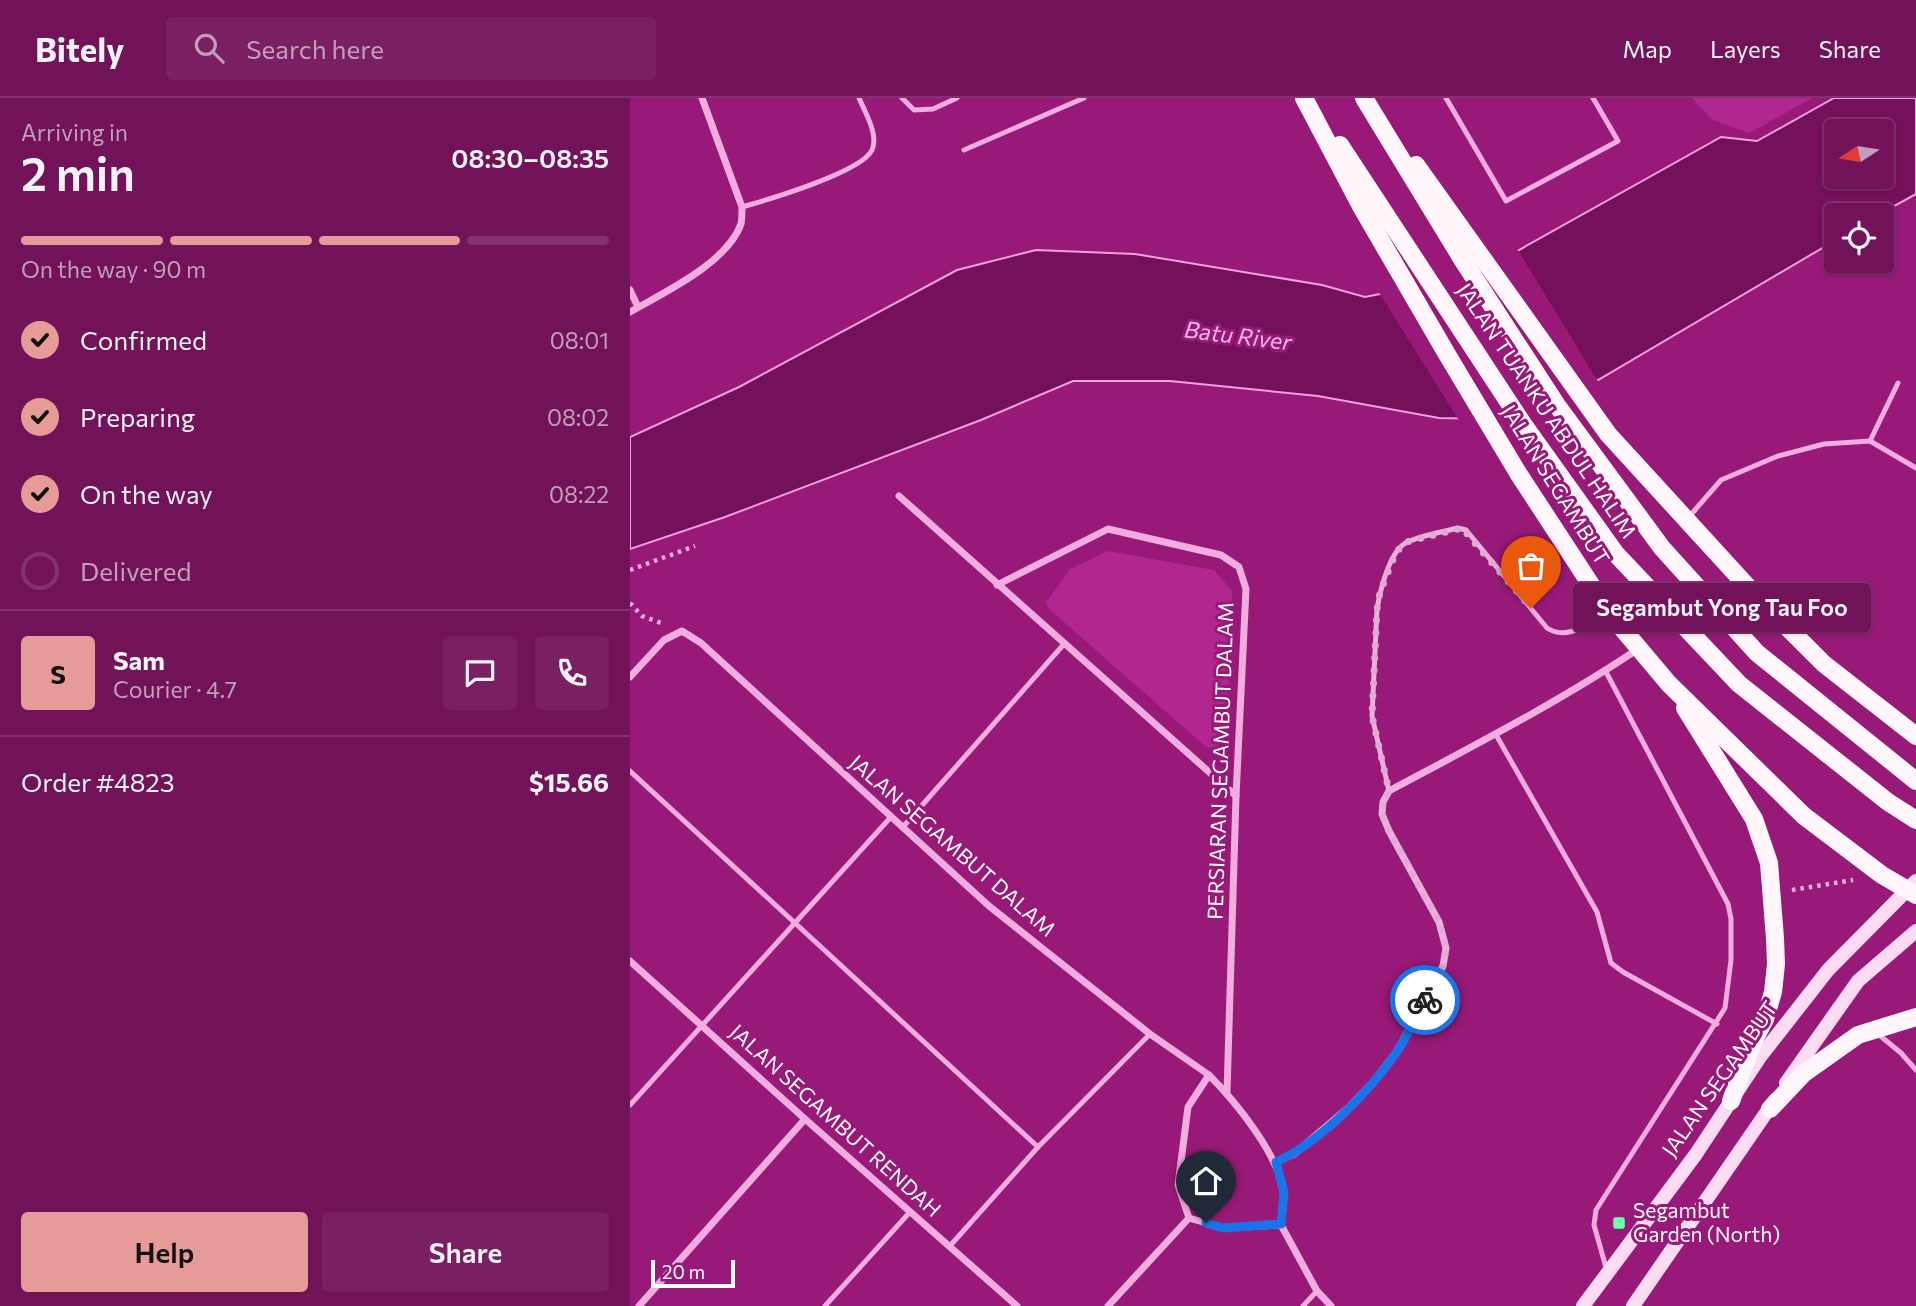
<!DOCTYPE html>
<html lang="en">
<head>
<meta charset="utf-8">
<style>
  :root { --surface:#721359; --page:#7a2062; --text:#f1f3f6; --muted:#c19eba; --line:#84326f; --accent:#e69b98 }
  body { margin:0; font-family:Commissioner,sans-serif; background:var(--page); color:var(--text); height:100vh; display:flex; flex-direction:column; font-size:26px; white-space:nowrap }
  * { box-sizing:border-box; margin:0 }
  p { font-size:23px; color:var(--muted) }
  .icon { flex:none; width:38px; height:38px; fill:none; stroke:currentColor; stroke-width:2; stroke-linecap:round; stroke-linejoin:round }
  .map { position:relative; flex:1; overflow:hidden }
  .side { display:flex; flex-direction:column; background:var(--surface); width:630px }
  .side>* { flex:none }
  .needle { width:46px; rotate:258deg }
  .buttons { position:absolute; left:1194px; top:21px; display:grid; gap:14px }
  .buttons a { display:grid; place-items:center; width:70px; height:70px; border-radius:7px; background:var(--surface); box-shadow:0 2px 5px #0004,0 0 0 2px var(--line); font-size:35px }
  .scale { position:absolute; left:21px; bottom:18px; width:84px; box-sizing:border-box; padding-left:7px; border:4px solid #fff; border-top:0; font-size:19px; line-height:24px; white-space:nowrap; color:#fff; -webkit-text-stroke:5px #981977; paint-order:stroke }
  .pin { position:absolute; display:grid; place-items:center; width:60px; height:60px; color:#fff; margin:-72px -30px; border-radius:50% 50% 50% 0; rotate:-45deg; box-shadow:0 0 7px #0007 }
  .pin .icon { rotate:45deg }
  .courier { position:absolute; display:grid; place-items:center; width:70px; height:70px; margin:-35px; border:5px solid #1a73e8; border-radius:50%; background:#fff; color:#222; box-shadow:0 2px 9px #0007 }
  .bubble { position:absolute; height:49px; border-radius:7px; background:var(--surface); box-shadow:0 2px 5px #0004,0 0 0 2px var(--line); font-size:23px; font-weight:600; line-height:49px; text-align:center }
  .overview em { font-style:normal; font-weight:600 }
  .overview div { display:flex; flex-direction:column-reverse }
  .overview { display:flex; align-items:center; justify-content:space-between; height:119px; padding:0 21px }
  h1 { font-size:46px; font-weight:600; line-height:52px }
  .bar { display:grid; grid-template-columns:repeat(4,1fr); gap:10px 7px; align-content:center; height:84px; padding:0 21px }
  .bar i { height:9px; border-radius:5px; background:var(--line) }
  .bar .active { background:var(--accent) }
  .bar p { grid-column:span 4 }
  .line { display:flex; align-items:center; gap:18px; padding:0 21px; border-top:2px solid var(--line) }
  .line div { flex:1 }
  .round { display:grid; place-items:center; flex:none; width:74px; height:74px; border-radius:7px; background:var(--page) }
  ol { padding:0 21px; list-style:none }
  li { display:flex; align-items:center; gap:21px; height:77px }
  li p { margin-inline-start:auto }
  li .icon { padding:7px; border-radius:50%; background:var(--accent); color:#111; stroke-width:4 }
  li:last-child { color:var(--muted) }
  li i { width:38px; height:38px; border:4px solid var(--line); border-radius:50% }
  .action { display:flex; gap:14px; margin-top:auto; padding:14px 21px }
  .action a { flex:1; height:80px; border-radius:7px; background:var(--accent); color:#111; font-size:28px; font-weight:600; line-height:80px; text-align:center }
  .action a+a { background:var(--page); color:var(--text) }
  header { display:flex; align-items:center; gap:42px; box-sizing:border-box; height:98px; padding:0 35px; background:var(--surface); border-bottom:2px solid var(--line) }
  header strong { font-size:33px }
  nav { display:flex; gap:38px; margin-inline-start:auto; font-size:24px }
  .search { width:490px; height:63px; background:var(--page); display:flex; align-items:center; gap:18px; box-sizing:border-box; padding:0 24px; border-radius:7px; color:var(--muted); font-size:26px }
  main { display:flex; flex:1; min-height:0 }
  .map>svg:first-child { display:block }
  .green { fill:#b22690 }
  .water { fill:#75105a; stroke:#f3a0e0; stroke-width:2; fill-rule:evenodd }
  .pier { fill:#981977 }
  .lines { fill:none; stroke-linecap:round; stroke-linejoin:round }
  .path { stroke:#f1ade0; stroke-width:4.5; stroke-dasharray:3.5 5; stroke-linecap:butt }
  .lane { stroke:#f1ade0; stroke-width:5 }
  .street { stroke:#f1ade0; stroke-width:7 }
  .secondary { stroke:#fcdbf3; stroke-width:14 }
  .primary { stroke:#fff7fc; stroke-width:18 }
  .done { stroke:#dbaecf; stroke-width:7; stroke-dasharray:0 12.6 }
  .route { stroke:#1a73e8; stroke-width:9 }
  .poi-dot { fill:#6dffa8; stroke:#981977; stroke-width:2.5 }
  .labels { text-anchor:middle; stroke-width:6; stroke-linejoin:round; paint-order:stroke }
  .street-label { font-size:21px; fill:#fff; stroke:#981977 }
  .poi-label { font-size:21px; fill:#fff; stroke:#981977; text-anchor:start }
  .water-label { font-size:23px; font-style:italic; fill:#f7b9e8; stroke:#981977 }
</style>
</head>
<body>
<header>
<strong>Bitely</strong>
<div class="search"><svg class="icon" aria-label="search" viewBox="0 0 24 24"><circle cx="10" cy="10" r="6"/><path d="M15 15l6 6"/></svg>Search here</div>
<nav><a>Map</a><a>Layers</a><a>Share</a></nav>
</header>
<main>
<section class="side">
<div class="overview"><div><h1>2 min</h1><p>Arriving in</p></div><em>08:30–08:35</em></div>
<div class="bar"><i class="active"></i><i class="active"></i><i class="active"></i><i></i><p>On the way · 90 m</p></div>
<ol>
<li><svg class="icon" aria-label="check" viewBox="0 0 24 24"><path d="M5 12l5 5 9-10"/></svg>Confirmed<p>08:01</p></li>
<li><svg class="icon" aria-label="check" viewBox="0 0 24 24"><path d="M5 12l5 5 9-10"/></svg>Preparing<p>08:02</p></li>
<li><svg class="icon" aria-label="check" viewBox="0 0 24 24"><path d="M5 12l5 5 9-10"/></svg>On the way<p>08:22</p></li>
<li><i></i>Delivered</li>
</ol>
<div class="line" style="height:126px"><b class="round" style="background:var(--accent);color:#111">S</b><div><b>Sam</b><p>Courier · 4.7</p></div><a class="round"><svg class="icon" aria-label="chat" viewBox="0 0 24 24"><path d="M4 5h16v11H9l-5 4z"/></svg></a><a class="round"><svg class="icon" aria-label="phone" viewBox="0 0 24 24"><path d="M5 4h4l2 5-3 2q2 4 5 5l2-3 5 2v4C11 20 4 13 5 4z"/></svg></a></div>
<div class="line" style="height:91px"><div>Order #4823</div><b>$15.66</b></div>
<div class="action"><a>Help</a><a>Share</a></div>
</section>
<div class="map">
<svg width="1286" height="1208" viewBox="0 0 1286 1208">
  <rect width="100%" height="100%" fill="#981977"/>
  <!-- green -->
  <g class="green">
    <path d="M1062,0H1182L1119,35L1081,21Z"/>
    <path d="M478,453L584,472L602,493L596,655L576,649L418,510L416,504L440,471Z"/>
  </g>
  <!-- water -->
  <path class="water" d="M1204,0H1286V96L1248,117H1206V142L968,282L860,321L809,320L688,298L540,283H443L351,322L95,419L0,451V339L109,289L327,172L406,152L505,156L692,187L735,199L811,184L889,152L1091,39L1127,43ZM1206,33H1251V79H1206Z"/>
  <!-- pier -->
  <path class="pier" d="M886,149L969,285L861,324H830L748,193L810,180Z"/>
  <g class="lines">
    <!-- path -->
    <g class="path">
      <path d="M0,472L65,448"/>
      <path d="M0,505L12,518L31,525"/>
      <path d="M1162,792L1223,782"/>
    </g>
    <!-- lane -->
    <g class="lane">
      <path d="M272,0L284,12L303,11L327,0"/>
      <path d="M816,0L876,103L988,43L963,0"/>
      <path d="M334,52L454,0"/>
      <path d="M112,109C137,102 232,74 242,52C249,37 235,14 229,0"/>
      <path d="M1240,343L1268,285"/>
      <path d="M1058,420L1091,382L1148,358L1194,346L1240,343L1286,370"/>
      <path d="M975,572L1098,806L1101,821V862L1095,910L966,1112L964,1127L977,1173"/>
      <path d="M865,635L967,814L981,865L993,874L1087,926"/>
      <path d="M0,673L408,1049"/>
      <path d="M759,693L742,618L747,511C750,493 759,456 774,446C786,438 813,434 828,430L836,432L917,530C936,543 958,526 977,517"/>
      <path d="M272,730L434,546"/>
      <path d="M1248,936L1271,955L1286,972"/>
      <path d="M0,1007L260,720"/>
      <path d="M319,1149L408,1049L520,936"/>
      <path d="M195,1208L280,1114"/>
      <path d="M673,1208L687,1193"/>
    </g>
    <!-- street -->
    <g class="street">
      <path d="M0,192L8,209"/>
      <path d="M0,214C35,194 97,165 111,126C112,121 112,114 112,109L72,0"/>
      <path d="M269,398L606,698"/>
      <path d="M367,487L478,431L591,457L609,469L616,491L606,698L597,994"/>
      <path d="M0,579L34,542L52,533L71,545L359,808L520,936L579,977"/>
      <path d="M0,863L175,1021L387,1208"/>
      <path d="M579,977C605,1003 649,1057 653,1093C655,1104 652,1116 651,1127L593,1130L559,1120L548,1087L558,1009Z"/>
      <path d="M646,1064L664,1056L718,1010L743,984L767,953L813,868L816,850L809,824L759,733L752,716L753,704L759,693C843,648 929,604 1008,551"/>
      <path d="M651,1127L687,1193L701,1208"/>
      <path d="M9,1208L175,1021"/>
      <path d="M478,1208L559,1120"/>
    </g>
    <!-- secondary -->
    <g class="secondary">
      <path d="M1156,985L1228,883L1286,833"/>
      <path d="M953,1208L1066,1056L1130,959L1198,872L1286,783"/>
      <path d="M1003,1208L1145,1002"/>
    </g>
    <!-- primary -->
    <g class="primary">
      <path d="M674,0L732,110L818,258L888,375L980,516L1039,586L1174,718L1252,777L1286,797"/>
      <path d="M734,0L832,161L926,306L1032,450L1127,555L1286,683"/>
      <path d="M710,47L893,326L986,456L1109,586L1258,704L1286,722"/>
      <path d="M786,67L978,336L1128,500L1194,566L1286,638"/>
      <path d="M1055,610L1124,721L1139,765L1145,840L1146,866L1143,894L1135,921L1123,944L1101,1003"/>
      <path d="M1140,1011L1173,976L1228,937L1286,919"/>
    </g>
  </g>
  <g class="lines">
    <!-- done -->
    <path class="done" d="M795,902L813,868L816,850L809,824L759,733L752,716L753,704L759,693L742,618L747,511L750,494L766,454L776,444L832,430L901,510"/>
    <!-- route -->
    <path class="route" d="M576,1125L593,1130L651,1126L654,1094L646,1064C689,1045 739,994 766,955C777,939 786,920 795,902"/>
  </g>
  <!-- markers -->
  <rect class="poi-dot" x="982" y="1118" width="14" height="14" rx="3.5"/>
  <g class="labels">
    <!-- street labels -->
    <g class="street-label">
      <text transform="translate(916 313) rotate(56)" y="7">JALAN TUANKU ABDUL HALIM</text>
      <text transform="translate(925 387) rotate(58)" y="7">JALAN SEGAMBUT</text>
      <text transform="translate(591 663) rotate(-88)" y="7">PERSIARAN SEGAMBUT DALAM</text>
      <text transform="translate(322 748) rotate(41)" y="7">JALAN SEGAMBUT DALAM</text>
      <text transform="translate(1090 981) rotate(-55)" y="7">JALAN SEGAMBUT</text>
      <text transform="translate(205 1023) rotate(42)" y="7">JALAN SEGAMBUT RENDAH</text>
    </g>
    <!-- poi labels -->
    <g class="poi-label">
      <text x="1003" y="1120">Segambut<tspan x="1003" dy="24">Garden (North)</tspan></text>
    </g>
    <!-- water labels -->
    <g class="water-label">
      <text transform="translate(608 238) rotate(7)" y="8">Batu River</text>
    </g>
  </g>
</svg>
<div class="buttons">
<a><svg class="needle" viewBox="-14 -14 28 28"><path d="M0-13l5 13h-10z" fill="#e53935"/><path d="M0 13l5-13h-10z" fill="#c19eba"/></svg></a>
<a><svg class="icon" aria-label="locate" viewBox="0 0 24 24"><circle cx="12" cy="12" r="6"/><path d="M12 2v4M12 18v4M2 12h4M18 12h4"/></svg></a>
</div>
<div class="scale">20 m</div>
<div class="pin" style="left:901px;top:510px;background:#ea580c"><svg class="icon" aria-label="bag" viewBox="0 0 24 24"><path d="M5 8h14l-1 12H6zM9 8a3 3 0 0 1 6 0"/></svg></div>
<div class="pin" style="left:576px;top:1125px;background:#1f2937"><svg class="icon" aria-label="home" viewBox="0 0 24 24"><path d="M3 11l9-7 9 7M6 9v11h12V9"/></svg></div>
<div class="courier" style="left:795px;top:902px"><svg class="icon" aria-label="bike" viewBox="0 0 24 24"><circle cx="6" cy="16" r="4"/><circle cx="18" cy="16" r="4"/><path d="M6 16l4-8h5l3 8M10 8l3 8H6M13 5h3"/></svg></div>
<div class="bubble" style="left:943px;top:485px;width:298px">Segambut Yong Tau Foo</div>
</div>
</main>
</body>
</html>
